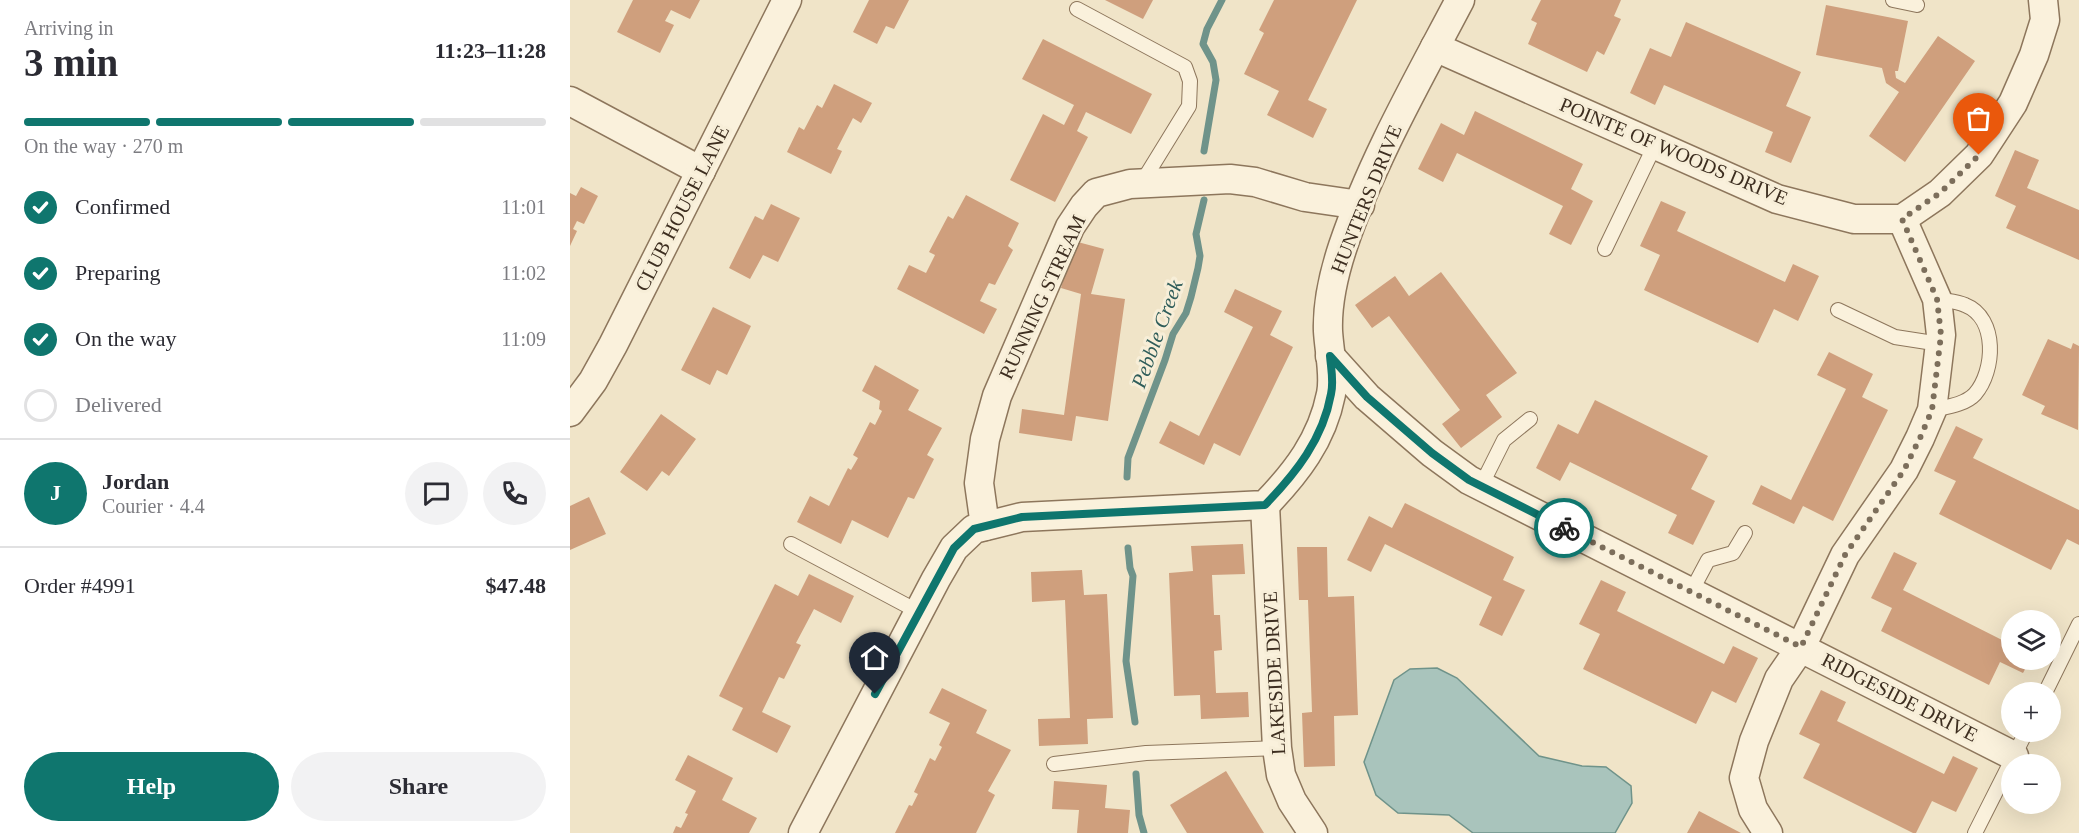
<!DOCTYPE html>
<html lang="en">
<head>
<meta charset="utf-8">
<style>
  :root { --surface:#fff; --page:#f2f2f3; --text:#2b2b33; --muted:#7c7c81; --line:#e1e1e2; --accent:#0f766e }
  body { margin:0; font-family:Georgia,serif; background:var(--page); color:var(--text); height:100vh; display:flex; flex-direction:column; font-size:22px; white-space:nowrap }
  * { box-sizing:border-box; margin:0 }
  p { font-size:20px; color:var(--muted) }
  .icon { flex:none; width:33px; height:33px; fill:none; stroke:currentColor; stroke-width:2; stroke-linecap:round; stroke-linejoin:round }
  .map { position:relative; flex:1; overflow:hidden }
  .drawer { display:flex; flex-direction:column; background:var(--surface); width:570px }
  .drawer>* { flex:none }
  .controls { position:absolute; left:1431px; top:610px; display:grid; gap:12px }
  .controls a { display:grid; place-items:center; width:60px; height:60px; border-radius:50%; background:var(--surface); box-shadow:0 6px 24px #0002; font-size:30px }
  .pin { position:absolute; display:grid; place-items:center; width:51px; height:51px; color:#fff; margin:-62px -26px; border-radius:50% 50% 50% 0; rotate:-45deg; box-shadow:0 0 6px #0007 }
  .pin .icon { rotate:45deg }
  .courier { position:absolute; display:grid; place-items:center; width:60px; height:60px; margin:-30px; border:4px solid #0f766e; border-radius:50%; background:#fff; color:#222; box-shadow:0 2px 8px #0007 }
  .overview em { font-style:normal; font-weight:800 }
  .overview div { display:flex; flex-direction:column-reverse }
  .overview { display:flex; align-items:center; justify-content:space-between; height:102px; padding:0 24px }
  h1 { font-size:39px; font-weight:800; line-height:45px }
  .bar { display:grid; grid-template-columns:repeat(4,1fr); gap:9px 6px; align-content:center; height:72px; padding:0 24px }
  .bar i { height:8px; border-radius:4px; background:var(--line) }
  .bar .active { background:var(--accent) }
  .bar p { grid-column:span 4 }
  .line { display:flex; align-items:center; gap:15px; padding:0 24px; border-top:2px solid var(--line) }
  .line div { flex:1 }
  .round { display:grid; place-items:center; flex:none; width:63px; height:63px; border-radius:32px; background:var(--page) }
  ol { padding:0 24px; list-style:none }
  li { display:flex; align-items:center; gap:18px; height:66px }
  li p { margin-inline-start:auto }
  li .icon { padding:6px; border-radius:50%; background:var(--accent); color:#fff; stroke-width:4 }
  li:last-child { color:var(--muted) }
  li i { width:33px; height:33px; border:3px solid var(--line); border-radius:50% }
  .primary-button { display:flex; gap:12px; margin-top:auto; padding:12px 24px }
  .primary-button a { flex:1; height:69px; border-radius:36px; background:var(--accent); color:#fff; font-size:24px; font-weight:800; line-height:69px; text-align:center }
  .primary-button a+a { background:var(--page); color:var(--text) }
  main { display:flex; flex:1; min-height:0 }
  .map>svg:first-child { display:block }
  .water { fill:#a9c4bc; stroke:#6f938a; stroke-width:1.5 }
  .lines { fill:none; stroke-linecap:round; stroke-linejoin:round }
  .stream { stroke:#6f938a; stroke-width:7 }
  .building { fill:#cf9f7d }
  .lane-casing { stroke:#8d765c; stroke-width:16 }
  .street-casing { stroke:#8d765c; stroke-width:31 }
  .lane { stroke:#faf1dc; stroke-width:14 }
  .street { stroke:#faf1dc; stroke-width:28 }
  .done { stroke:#7c6e5b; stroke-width:6; stroke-dasharray:0 10.8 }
  .route { stroke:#0f766e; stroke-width:8 }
  .labels { text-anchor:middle; stroke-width:6; stroke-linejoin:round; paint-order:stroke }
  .street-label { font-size:20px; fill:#3d2e20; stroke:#f7eed8 }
  .water-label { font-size:21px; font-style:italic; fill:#2f5d5a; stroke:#f7eed8 }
</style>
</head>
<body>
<main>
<section class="drawer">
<div class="overview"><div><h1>3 min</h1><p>Arriving in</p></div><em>11:23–11:28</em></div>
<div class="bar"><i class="active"></i><i class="active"></i><i class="active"></i><i></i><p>On the way · 270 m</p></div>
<ol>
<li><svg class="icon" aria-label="check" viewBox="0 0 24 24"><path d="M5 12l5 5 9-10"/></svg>Confirmed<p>11:01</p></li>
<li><svg class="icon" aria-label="check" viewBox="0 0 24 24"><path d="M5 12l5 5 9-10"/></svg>Preparing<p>11:02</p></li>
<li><svg class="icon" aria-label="check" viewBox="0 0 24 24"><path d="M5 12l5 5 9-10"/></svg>On the way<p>11:09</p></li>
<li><i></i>Delivered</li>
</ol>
<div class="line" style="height:108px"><b class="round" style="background:var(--accent);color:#fff">J</b><div><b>Jordan</b><p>Courier · 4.4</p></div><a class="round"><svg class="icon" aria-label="chat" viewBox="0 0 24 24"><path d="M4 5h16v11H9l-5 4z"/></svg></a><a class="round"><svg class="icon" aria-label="phone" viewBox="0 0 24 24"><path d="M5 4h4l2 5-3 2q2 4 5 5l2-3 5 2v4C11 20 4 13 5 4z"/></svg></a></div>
<div class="line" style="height:78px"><div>Order #4991</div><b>$47.48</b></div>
<div class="primary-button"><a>Help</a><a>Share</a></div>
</section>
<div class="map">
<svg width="1509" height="833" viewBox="0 0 1509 833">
  <rect width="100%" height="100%" fill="#f0e4c8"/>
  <!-- water -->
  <path class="water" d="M867,668L887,678L969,756L1012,766L1036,767L1061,786L1062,803L1045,833H903L879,815L828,813L806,795L794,762L824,680L840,669Z"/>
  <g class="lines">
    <!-- stream -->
    <g class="stream">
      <path d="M634,151L646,80L643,62L633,44L637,29L652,0"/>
      <path d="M557,477L558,458L595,360L603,334L616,313L621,297L628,268L630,256L626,234L634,200"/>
      <path d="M558,548L560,568L563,576L556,661L565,722"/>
      <path d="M566,774L569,815L574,833"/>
    </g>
  </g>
  <!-- building -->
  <g class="building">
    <path d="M63,0H130L120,19L101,10L95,21L104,25L90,53L47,32Z"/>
    <path d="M299,0H339L324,29L316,26L307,44L283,32Z"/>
    <path d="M535,0H583L573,19Z"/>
    <path d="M704,0H787L738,100L757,109L743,138L697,115L709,91L674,74L694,33L689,30Z"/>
    <path d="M971,0H1051L1044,16L1051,19L1034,55L1027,51L1017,72L958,44L967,23L961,20Z"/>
    <path d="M1256,5L1338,21L1328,71H1325L1326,78L1335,83L1368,36L1405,61L1335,162L1299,136L1329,92L1316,83L1312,68L1246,55Z"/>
    <path d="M1116,22L1231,72L1216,106L1241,117L1221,163L1195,152L1203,132L1094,85L1085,105L1060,93L1080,48L1101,57Z"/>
    <path d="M473,39L582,94L561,134L516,112L507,131L518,137L485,202L440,180L473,114L494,125L504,105L452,79Z"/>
    <path d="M264,84L302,103L291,123L283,118L267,149L272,151L261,174L217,152L229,127L234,130L247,105L252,108Z"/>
    <path d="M905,111L1013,164L1001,189L1023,201L1001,245L979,234L993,206L887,153L873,182L848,169L871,123L894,135Z"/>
    <path d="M1445,150L1469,160L1457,188L1509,210V260L1436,228L1446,206L1425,196Z"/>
    <path d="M11,187L28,196L14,224L7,221L3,229L7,231L0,246V193L6,196Z"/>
    <path d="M396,195L449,223L438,246L443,250L425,285L419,283L410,301L427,309L414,334L327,289L339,265L356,273L365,255L359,252L378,216L383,219Z"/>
    <path d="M1091,201L1116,212L1107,231L1215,282L1223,264L1249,276L1228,321L1204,309L1188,343L1074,290L1090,255L1070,246Z"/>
    <path d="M201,204L230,218L208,262L193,255L180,279L159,268L185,216L193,220Z"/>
    <path d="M504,241L534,249L521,294L555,299L538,421L506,416L502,441L449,433L452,409L494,415L511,294L491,288Z"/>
    <path d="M871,272L947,373L916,395L932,417L891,448L872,424L890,410L819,316L802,328L785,305L825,276L839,296Z"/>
    <path d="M665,289L712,311L700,335L723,347L670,456L644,443L634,465L589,443L600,421L629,436L683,327L654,312Z"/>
    <path d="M143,307L181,326L157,375L147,370L140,385L111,370Z"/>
    <path d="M1478,339L1501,349L1503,343L1509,346L1508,430L1471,414L1475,406L1452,395Z"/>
    <path d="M1259,352L1303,374L1292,397L1318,410L1263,521L1233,506L1224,524L1182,504L1191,485L1221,500L1276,389L1247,375Z"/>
    <path d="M305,365L349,390L338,410L372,428L357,455L364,459L344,499L338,497L318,538L282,520L271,544L227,522L240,496L259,506L278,468L281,470L288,458L283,455L300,422L305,425L312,411L309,409L310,401L292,391Z"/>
    <path d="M1025,400L1138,456L1121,489L1145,501L1123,545L1098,533L1107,515L1000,462L990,481L966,468L988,424L1008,434Z"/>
    <path d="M91,414L126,439L99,476L92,471L77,491L50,472Z"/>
    <path d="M1386,426L1413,439L1403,458L1509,510V545L1497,539L1481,570L1369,514L1386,481L1364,471Z"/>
    <path d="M19,497L36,534L0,550V506Z"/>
    <path d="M835,503L944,557L933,580L955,590L932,636L909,625L922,597L815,544L801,572L777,560L799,516L822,528Z"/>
    <path d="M673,544L675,574L642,575L644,615H650L652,650L644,651L646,693L678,692L679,717L631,719L630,695L604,696L599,573L623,571L621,546Z"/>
    <path d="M727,547H757L758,597L784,596L788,715L764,716L765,766L734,767L732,713L742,712L738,600H729Z"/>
    <path d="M1324,552L1347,563L1333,590L1438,643L1442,636V660H1460L1453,673L1430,662L1419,685L1311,631L1322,608L1301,598Z"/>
    <path d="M512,570L514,595L537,594L543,718L517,719L518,744L469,746L468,719L500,718L495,600L462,602L461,572Z"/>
    <path d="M239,574L284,596L271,623L244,609L226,643L231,645L214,679L209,677L192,712L221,726L207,753L162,730L173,708L149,696L205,584L228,596Z"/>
    <path d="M1031,580L1056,592L1047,611L1154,664L1163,646L1188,658L1166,703L1142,691L1126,724L1013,669L1030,634L1009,624Z"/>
    <path d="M372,688L417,710L406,733L441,750L418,791L425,795L406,833H325L339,805L342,806L348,794L344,792L360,758L365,761L372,747L369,745L380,723L359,713Z"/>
    <path d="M1251,690L1276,702L1267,721L1374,774L1383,756L1408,768L1386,812L1362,801L1346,833H1343L1233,778L1250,744L1229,734Z"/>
    <path d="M118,755L163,778L152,800L187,818L179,833H103L106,826L111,828L118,814L115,813L126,791L105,780Z"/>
    <path d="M656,771L694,833H617L600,805Z"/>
    <path d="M484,781L537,785L535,808L560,810L558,833H507L509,810L482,809Z"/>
    <path d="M1129,811L1171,833H1117Z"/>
  </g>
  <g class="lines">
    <defs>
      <g id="lane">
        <path d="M1323,0L1347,5"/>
        <path d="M507,9L615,67L620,81L619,106L571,184"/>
        <path d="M1035,249L1085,145"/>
        <path d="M1268,310L1325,337L1370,344"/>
        <path d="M1362,410C1375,407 1395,405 1405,394C1425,371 1428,318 1395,305C1387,301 1376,301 1367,299"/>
        <path d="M911,486L934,440L960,419"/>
        <path d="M221,544L349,612"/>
        <path d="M1121,592L1138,560L1163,553L1175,533"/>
        <path d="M1475,693L1509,624"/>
        <path d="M484,764L576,753L707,748"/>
        <path d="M1405,833L1456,732"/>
      </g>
      <g id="street">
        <path d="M865,47L1207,199L1284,219H1332L1370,193L1409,155L1443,103L1464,55L1475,20L1473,0"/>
        <path d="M0,101L131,171"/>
        <path d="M760,356L797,397L862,453L899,480L1444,756"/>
        <path d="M0,412L23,381L43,345L217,0"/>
        <path d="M695,505L707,748L711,775L722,801L743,833"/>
        <path d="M415,526L409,483L415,439L427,396L500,227L514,206L526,193L560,184L660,179L685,182L735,197L790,205"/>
        <path d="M233,833L366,579L384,548L404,529L452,517L695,505C726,473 752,440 761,394C765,376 759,350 758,331C757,302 764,273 773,246C802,160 848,80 890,0"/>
        <path d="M1198,833L1183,809L1174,778L1184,741L1209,679L1231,647L1275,555L1334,470L1350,438L1362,410L1371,335L1367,299L1332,219"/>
      </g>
    </defs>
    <!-- lane casing -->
    <use href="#lane" class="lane-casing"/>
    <!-- street casing -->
    <use href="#street" class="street-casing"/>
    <!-- lane -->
    <use href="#lane" class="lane"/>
    <!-- street -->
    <use href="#street" class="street"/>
  </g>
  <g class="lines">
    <!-- done -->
    <path class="done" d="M994,528L1231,647L1275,555L1334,470L1350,438L1362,410L1371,335L1367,299L1332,219L1370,193L1409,155"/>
    <!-- route -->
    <path class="route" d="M305,694L384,548L404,529L452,517L695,505C726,473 753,439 761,394C764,382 761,368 760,356L797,397L862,453L899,480L994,528"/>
  </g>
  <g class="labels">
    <!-- street labels -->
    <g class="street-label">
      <text transform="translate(1104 151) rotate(23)" y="7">POINTE OF WOODS DRIVE</text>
      <text transform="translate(796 199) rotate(-68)" y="7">HUNTERS DRIVE</text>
      <text transform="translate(112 208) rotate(-63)" y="7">CLUB HOUSE LANE</text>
      <text transform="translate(472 297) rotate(-65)" y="7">RUNNING STREAM</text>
      <text transform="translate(704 673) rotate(-93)" y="7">LAKESIDE DRIVE</text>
      <text transform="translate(1330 697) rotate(27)" y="7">RIDGESIDE DRIVE</text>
    </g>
    <!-- water labels -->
    <g class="water-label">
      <text transform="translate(587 334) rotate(-70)" y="7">Pebble Creek</text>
    </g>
  </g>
</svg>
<div class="controls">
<a><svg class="icon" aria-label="layers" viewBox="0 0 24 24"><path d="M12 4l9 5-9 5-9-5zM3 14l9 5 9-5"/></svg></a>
<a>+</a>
<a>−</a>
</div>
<div class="pin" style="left:1409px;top:155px;background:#ea580c"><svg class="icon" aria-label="bag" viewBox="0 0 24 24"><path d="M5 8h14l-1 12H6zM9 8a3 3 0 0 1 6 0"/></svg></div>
<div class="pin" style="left:305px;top:694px;background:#1f2937"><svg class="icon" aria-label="home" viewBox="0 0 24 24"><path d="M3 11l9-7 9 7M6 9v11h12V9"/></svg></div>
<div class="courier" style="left:994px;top:528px"><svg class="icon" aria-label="bike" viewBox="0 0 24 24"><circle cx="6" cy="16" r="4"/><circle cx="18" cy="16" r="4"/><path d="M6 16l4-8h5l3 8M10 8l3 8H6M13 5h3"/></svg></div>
</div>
</main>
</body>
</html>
